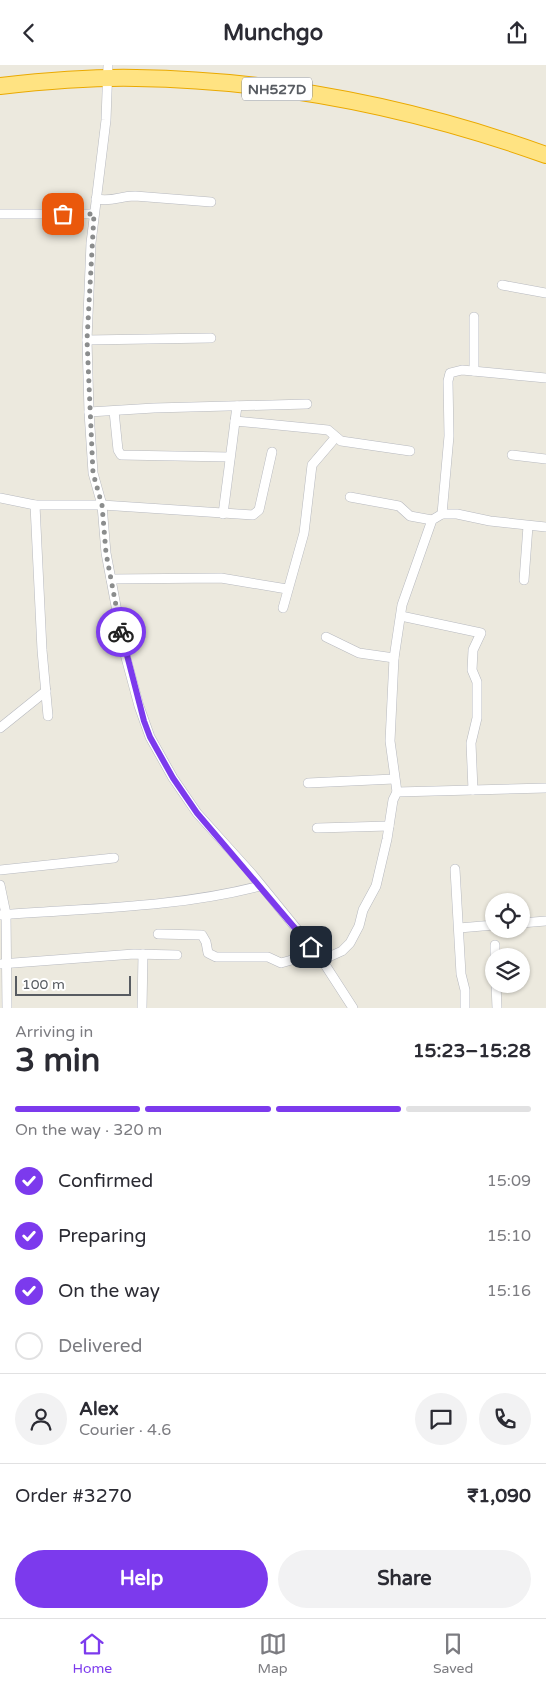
<!DOCTYPE html>
<html lang="en">
<head>
<meta charset="utf-8">
<style>
  :root { --surface:#fff; --page:#f2f2f3; --text:#2b2b33; --muted:#7c7c81; --line:#e1e1e2; --accent:#7c3aed }
  body { margin:0; font-family:"Varela Round",sans-serif; background:var(--page); color:var(--text); height:100vh; display:flex; flex-direction:column; font-size:19px; white-space:nowrap }
  * { box-sizing:border-box; margin:0 }
  p { font-size:16px; color:var(--muted) }
  .icon { flex:none; width:28px; height:28px; fill:none; stroke:currentColor; stroke-width:2; stroke-linecap:round; stroke-linejoin:round }
  .map { position:relative; height:943px; overflow:hidden }
  .sheet { display:flex; flex-direction:column; background:var(--surface); flex:1 }
  .sheet>* { flex:none }
  .buttons { position:absolute; left:485px; top:828px; display:grid; gap:10px }
  .buttons a { display:grid; place-items:center; width:45px; height:45px; border-radius:50%; background:var(--surface); box-shadow:0 1px 4px #0004; font-size:25px }
  .scale { position:absolute; left:15px; bottom:12px; width:116px; box-sizing:border-box; padding-left:5px; border:2px solid #575b61; border-top:0; font-size:14px; line-height:18px; white-space:nowrap; color:#575b61; -webkit-text-stroke:4px #fff; paint-order:stroke }
  .pin { position:absolute; display:grid; place-items:center; width:42px; height:42px; color:#fff; margin:-21px; border-radius:10px; box-shadow:0 2px 8px #0006 }
  .courier { position:absolute; display:grid; place-items:center; width:50px; height:50px; margin:-25px; border:4px solid #7c3aed; border-radius:50%; background:#fff; color:#222; box-shadow:0 1px 6px #0007 }
  .head em { font-style:normal; font-weight:800 }
  .head div { display:flex; flex-direction:column-reverse }
  .head { display:flex; align-items:center; justify-content:space-between; height:85px; padding:0 15px }
  h1 { font-size:32px; font-weight:800; line-height:38px }
  .bar { display:grid; grid-template-columns:repeat(4,1fr); gap:8px 5px; align-content:center; height:60px; padding:0 15px }
  .bar i { height:6px; border-radius:4px; background:var(--line) }
  .bar .on { background:var(--accent) }
  .bar p { grid-column:span 4 }
  .line { display:flex; align-items:center; gap:12px; padding:0 15px; border-top:1px solid var(--line) }
  .line div { flex:1 }
  .round { display:grid; place-items:center; flex:none; width:52px; height:52px; border-radius:26px; background:var(--page) }
  ol { padding:0 15px; list-style:none }
  li { display:flex; align-items:center; gap:15px; height:55px }
  li p { margin-inline-start:auto }
  li .icon { padding:5px; border-radius:50%; background:var(--accent); color:#fff; stroke-width:4 }
  li:last-child { color:var(--muted) }
  li i { width:28px; height:28px; border:2px solid var(--line); border-radius:50% }
  .button { display:flex; gap:10px; margin-top:auto; padding:10px 15px }
  .button a { flex:1; height:58px; border-radius:30px; background:var(--accent); color:#fff; font-size:20px; font-weight:800; line-height:58px; text-align:center }
  .button a+a { background:var(--page); color:var(--text) }
  header { display:flex; justify-content:space-between; align-items:center; height:65px; padding:0 15px; background:var(--surface); font-size:22px; font-weight:800 }
  .tab-bar { display:flex; justify-content:space-around; align-items:center; height:70px; border-top:1px solid var(--line); background:var(--surface); font-size:14px; color:var(--muted) }
  .tab-bar a { display:grid; justify-items:center; gap:2px }
  .tab-bar .on { color:var(--accent) }
  .map>svg:first-child { display:block }
  .lines { fill:none; stroke-linecap:round; stroke-linejoin:round }
  .street-casing { stroke:#b7b9bf; stroke-width:10 }
  .highway-casing { stroke:#eaa900; stroke-width:18 }
  .street { stroke:#fff; stroke-width:9 }
  .highway { stroke:#ffe382; stroke-width:16 }
  .done { stroke:#8b8d8d; stroke-width:5; stroke-dasharray:0 9 }
  .route { stroke:#7c3aed; stroke-width:6 }
  .labels { text-anchor:middle; stroke-width:4.5; stroke-linejoin:round; paint-order:stroke }
  .shield { fill:#fff; stroke:#898c90; stroke-width:1 }
  .shield-label { font-size:14px; font-weight:bold; fill:#575b61 }
</style>
</head>
<body>
<header><svg class="icon" aria-label="back" viewBox="0 0 24 24"><path d="M15 5l-7 7 7 7"/></svg>Munchgo<svg class="icon" aria-label="share" viewBox="0 0 24 24"><path d="M12 15V3M7 8l5-5 5 5M5 13v7h14v-7"/></svg></header>
<div class="map">
<svg width="546" height="943" viewBox="0 0 546 943">
  <rect width="100%" height="100%" fill="#ece9de"/>
  <g class="lines">
    <defs>
      <g id="street">
        <path d="M108,0L106,55L91,178L87,275L89,347L93,408L102,440L106,488L125,589L139,641L150,672L173,713L197,748L252,809L322,895L353,943"/>
        <path d="M96,134C115,137 118,131 135,131L211,137"/>
        <path d="M0,149H94"/>
        <path d="M502,220L546,228"/>
        <path d="M87,275L211,273"/>
        <path d="M474,306V252"/>
        <path d="M114,346L118,385L121,390L229,392"/>
        <path d="M89,347L154,343L307,339"/>
        <path d="M235,356L328,365L341,376L410,386"/>
        <path d="M512,390L546,394"/>
        <path d="M350,432L399,441L410,451L432,455"/>
        <path d="M0,433L35,440H102L253,450L259,445L272,387"/>
        <path d="M35,440L42,585L48,651"/>
        <path d="M223,449L237,341"/>
        <path d="M442,449L449,371L448,316L450,308L462,305L546,313"/>
        <path d="M111,514L221,513L287,524"/>
        <path d="M524,515L528,461"/>
        <path d="M283,543L304,468L312,400L335,373"/>
        <path d="M401,551L481,568L473,585L472,605L477,617V653L471,678L473,725"/>
        <path d="M326,572L359,588L394,593"/>
        <path d="M0,663L46,626"/>
        <path d="M308,718L394,714"/>
        <path d="M397,727L390,676L394,593L402,540L432,455L442,449H457L490,456L546,462"/>
        <path d="M317,763L389,761"/>
        <path d="M455,804L461,909L465,925V943"/>
        <path d="M0,805L114,793"/>
        <path d="M0,820L6,849L7,943"/>
        <path d="M0,850C87,843 175,843 260,821"/>
        <path d="M521,858L546,856"/>
        <path d="M459,863L494,860"/>
        <path d="M158,869L202,870L206,877L208,888L216,892H268L281,898L316,888"/>
        <path d="M495,880V891"/>
        <path d="M322,895L342,886L350,878L359,861L363,845L376,821L387,774L393,735L397,727L546,723"/>
        <path d="M0,899L134,889L177,890"/>
        <path d="M496,919L497,943"/>
        <path d="M142,943L143,889"/>
      </g>
      <path id="highway" d="M0,21C45,16 91,12 136,13C275,15 415,43 546,90"/>
    </defs>
    <!-- street casing -->
    <use href="#street" class="street-casing"/>
    <!-- highway casing -->
    <use href="#highway" class="highway-casing"/>
    <!-- street -->
    <use href="#street" class="street"/>
    <!-- highway -->
    <use href="#highway" class="highway"/>
  </g>
  <g class="lines">
    <!-- done -->
    <path class="done" d="M63,149H94L87,275L93,408L102,440L106,488L121,567"/>
    <!-- route -->
    <path class="route" d="M121,567L144,656L150,672L173,713L197,748L311,882"/>
  </g>
  <g class="labels">
    <!-- shield labels -->
    <rect class="shield" x="242" y="12.5" width="70" height="23" rx="4"/>
    <g class="shield-label">
      <text x="277" y="29">NH527D</text>
    </g>
  </g>
</svg>
<div class="buttons">
<a><svg class="icon" aria-label="locate" viewBox="0 0 24 24"><circle cx="12" cy="12" r="6"/><path d="M12 2v4M12 18v4M2 12h4M18 12h4"/></svg></a>
<a><svg class="icon" aria-label="layers" viewBox="0 0 24 24"><path d="M12 4l9 5-9 5-9-5zM3 14l9 5 9-5"/></svg></a>
</div>
<div class="scale">100 m</div>
<div class="pin" style="left:63px;top:149px;background:#ea580c"><svg class="icon" aria-label="bag" viewBox="0 0 24 24"><path d="M5 8h14l-1 12H6zM9 8a3 3 0 0 1 6 0"/></svg></div>
<div class="pin" style="left:311px;top:882px;background:#1f2937"><svg class="icon" aria-label="home" viewBox="0 0 24 24"><path d="M3 11l9-7 9 7M6 9v11h12V9"/></svg></div>
<div class="courier" style="left:121px;top:567px"><svg class="icon" aria-label="bike" viewBox="0 0 24 24"><circle cx="6" cy="16" r="4"/><circle cx="18" cy="16" r="4"/><path d="M6 16l4-8h5l3 8M10 8l3 8H6M13 5h3"/></svg></div>
</div>
<section class="sheet">
<div class="head"><div><h1>3 min</h1><p>Arriving in</p></div><em>15:23–15:28</em></div>
<div class="bar"><i class="on"></i><i class="on"></i><i class="on"></i><i></i><p>On the way · 320 m</p></div>
<ol>
<li><svg class="icon" aria-label="check" viewBox="0 0 24 24"><path d="M5 12l5 5 9-10"/></svg>Confirmed<p>15:09</p></li>
<li><svg class="icon" aria-label="check" viewBox="0 0 24 24"><path d="M5 12l5 5 9-10"/></svg>Preparing<p>15:10</p></li>
<li><svg class="icon" aria-label="check" viewBox="0 0 24 24"><path d="M5 12l5 5 9-10"/></svg>On the way<p>15:16</p></li>
<li><i></i>Delivered</li>
</ol>
<div class="line" style="height:90px"><a class="round"><svg class="icon" aria-label="person" viewBox="0 0 24 24"><circle cx="12" cy="8" r="4"/><path d="M4 21q1-7 8-7t8 7"/></svg></a><div><b>Alex</b><p>Courier · 4.6</p></div><a class="round"><svg class="icon" aria-label="chat" viewBox="0 0 24 24"><path d="M4 5h16v11H9l-5 4z"/></svg></a><a class="round"><svg class="icon" aria-label="phone" viewBox="0 0 24 24"><path d="M5 4h4l2 5-3 2q2 4 5 5l2-3 5 2v4C11 20 4 13 5 4z"/></svg></a></div>
<div class="line" style="height:65px"><div>Order #3270</div><b>₹1,090</b></div>
<div class="button"><a>Help</a><a>Share</a></div>
</section>
<nav class="tab-bar">
<a class="on"><svg class="icon" aria-label="home" viewBox="0 0 24 24"><path d="M3 11l9-7 9 7M6 9v11h12V9"/></svg>Home</a>
<a><svg class="icon" aria-label="map" viewBox="0 0 24 24"><path d="M3 6l6-2 6 2 6-2v14l-6 2-6-2-6 2zM9 4v14M15 6v14"/></svg>Map</a>
<a><svg class="icon" aria-label="saved" viewBox="0 0 24 24"><path d="M7 4h10v16l-5-4-5 4z"/></svg>Saved</a>
</nav>
</body>
</html>
